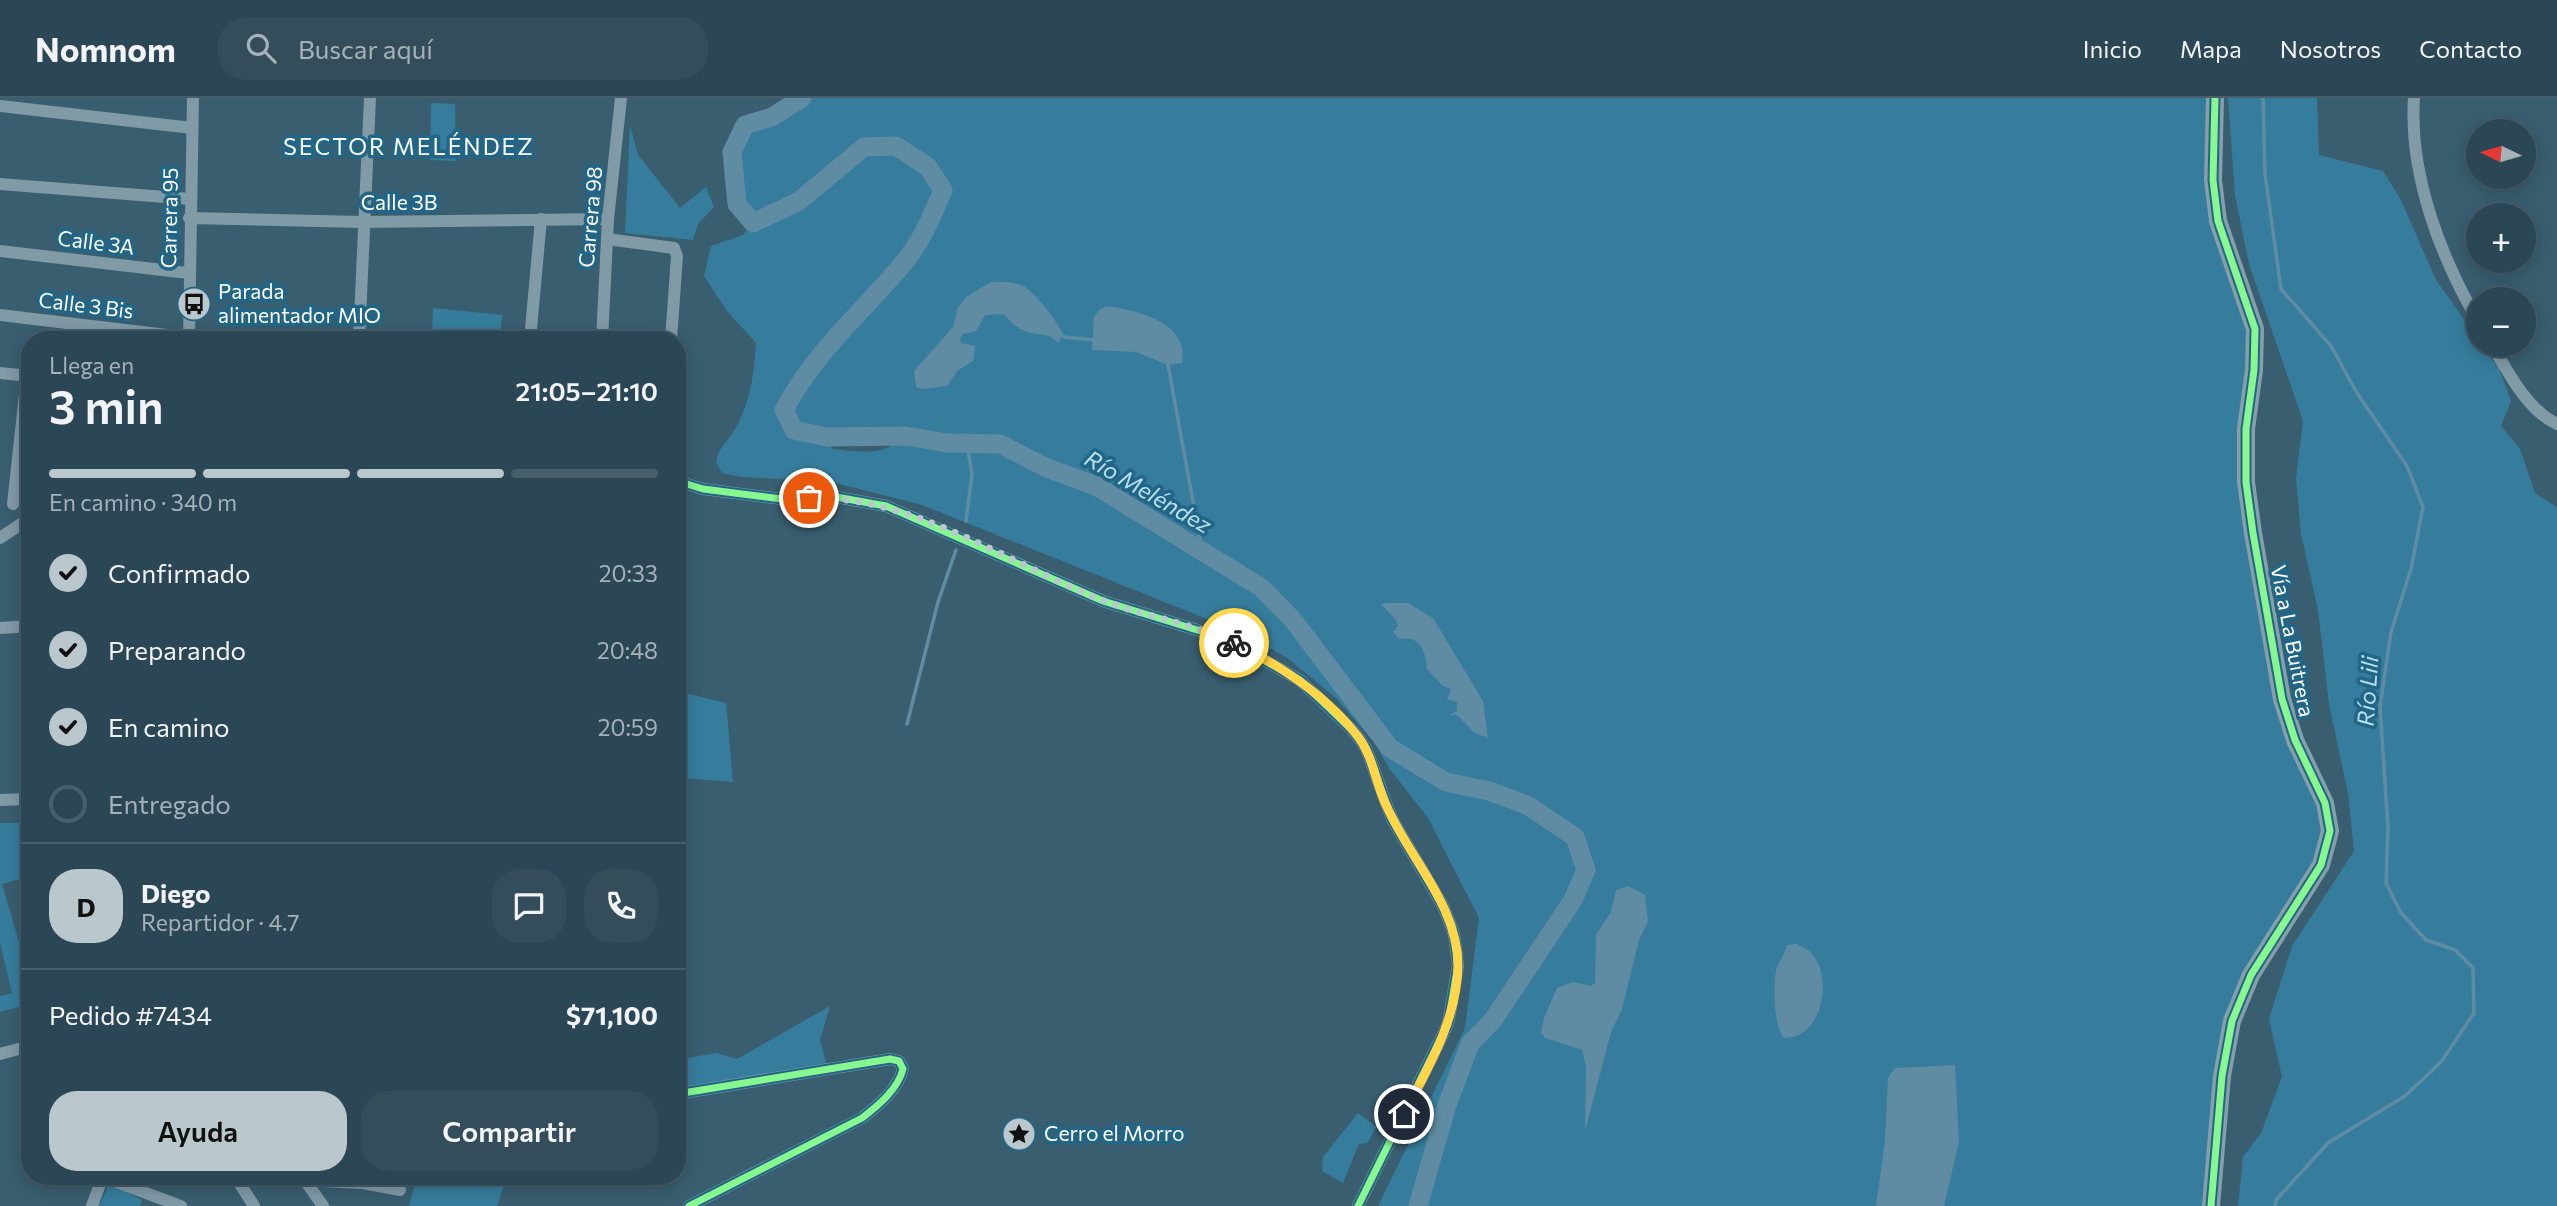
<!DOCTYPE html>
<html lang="es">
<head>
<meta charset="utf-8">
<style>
  :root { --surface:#2b4654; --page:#334d5a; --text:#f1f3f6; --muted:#a6b1b8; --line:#475e6b; --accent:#bac7cd }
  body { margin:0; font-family:Commissioner,sans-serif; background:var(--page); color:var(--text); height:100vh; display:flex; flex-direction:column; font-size:26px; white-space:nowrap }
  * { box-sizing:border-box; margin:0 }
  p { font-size:23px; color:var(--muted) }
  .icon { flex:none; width:38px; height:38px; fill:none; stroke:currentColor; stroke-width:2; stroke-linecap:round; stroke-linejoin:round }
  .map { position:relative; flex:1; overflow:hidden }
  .side { position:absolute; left:21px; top:233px; width:665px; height:854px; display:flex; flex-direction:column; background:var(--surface); border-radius:28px; box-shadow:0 4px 18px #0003,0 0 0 2px var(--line) }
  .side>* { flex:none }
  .needle { width:46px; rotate:275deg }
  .tools { position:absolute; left:2466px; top:21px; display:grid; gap:14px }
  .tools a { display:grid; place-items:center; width:70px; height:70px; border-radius:50%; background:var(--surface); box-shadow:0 4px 18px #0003,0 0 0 2px var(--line); font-size:35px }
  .pin { position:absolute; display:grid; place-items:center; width:60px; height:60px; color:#fff; margin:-30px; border:4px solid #fff; border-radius:50%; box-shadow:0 2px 7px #0007 }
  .courier { position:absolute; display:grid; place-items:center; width:70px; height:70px; margin:-35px; border:5px solid #ffd54a; border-radius:50%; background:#fff; color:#222; box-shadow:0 2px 9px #0007 }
  .headline em { font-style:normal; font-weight:600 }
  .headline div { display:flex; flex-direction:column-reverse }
  .headline { display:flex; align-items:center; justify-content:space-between; height:119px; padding:0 28px }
  h1 { font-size:46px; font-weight:600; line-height:52px }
  .bar { display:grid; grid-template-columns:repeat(4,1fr); gap:10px 7px; align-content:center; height:84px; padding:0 28px }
  .bar i { height:9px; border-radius:5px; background:var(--line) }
  .bar .on { background:var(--accent) }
  .bar p { grid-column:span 4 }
  .line { display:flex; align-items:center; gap:18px; padding:0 28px; border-top:2px solid var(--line) }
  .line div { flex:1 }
  .round { display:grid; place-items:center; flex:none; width:74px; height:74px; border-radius:28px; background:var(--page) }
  ol { padding:0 28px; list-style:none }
  li { display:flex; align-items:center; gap:21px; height:77px }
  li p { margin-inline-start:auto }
  li .icon { padding:7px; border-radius:50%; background:var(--accent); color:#111; stroke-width:4 }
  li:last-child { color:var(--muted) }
  li i { width:38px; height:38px; border:4px solid var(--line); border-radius:50% }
  .action { display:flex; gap:14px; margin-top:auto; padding:14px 28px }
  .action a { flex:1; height:80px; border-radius:28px; background:var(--accent); color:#111; font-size:28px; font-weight:600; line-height:80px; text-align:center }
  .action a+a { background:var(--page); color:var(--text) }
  header { display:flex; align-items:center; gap:42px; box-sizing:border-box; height:98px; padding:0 35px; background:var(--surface); border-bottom:2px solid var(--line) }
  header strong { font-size:33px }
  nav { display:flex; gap:38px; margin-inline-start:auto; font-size:24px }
  .search { width:490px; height:63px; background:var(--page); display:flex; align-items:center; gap:18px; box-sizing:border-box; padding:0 24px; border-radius:28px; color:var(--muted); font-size:26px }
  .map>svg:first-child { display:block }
  .green { fill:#367d9d; fill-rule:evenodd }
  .water { fill:#5f8ca2 }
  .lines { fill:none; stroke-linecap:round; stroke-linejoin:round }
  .stream { stroke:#5f8ca2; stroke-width:3.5 }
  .river { stroke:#5f8ca2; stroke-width:19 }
  .street { stroke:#809aa6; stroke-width:12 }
  .secondary { stroke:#879fab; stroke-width:18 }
  .cycleway-casing { stroke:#226687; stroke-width:11 }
  .cycleway { stroke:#87f88f; stroke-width:7 }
  .done { stroke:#bac7cd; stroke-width:7; stroke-dasharray:0 12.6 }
  .route { stroke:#ffd54a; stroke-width:9 }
  .labels { text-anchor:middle; stroke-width:7; stroke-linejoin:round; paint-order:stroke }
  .street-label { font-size:21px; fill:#fff; stroke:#226687 }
  .poi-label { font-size:21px; fill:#fff; stroke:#226687; text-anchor:start }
  .neighbourhood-label { font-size:23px; letter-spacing:2px; fill:#fff; stroke:#226687 }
  .water-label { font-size:23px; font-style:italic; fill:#b9e0f1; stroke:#226687 }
</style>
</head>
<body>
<header>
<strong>Nomnom</strong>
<div class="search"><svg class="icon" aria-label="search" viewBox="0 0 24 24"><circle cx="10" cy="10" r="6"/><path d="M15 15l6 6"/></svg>Buscar aquí</div>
<nav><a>Inicio</a><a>Mapa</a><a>Nosotros</a><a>Contacto</a></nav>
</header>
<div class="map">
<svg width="2557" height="1108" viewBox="0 0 2557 1108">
  <rect width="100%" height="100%" fill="#395e70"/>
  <!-- green -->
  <g class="green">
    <path d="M802,0H2215L2213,82L2248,205L2246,331L2282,601L2330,733L2240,899L2211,1108H1378L1465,930L1479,820L1428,720L1389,670L1374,644L1335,599L1286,559L1242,535L922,407L828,383L742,379L722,375L716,364C719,348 728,344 735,331C751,304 754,275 756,245L727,213L704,178L711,148L743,137L753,125C727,94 729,63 745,27L772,19ZM901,338C887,360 855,353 832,351L828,339Z"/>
    <path d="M2228,0H2317L2319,57L2383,73L2401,102L2436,182L2478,241V247H2482L2499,271L2511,303L2501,328L2520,351L2535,395L2557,409V1108H2238L2243,1059L2261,1035L2282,979L2269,921L2292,848L2354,753L2348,695L2329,606L2318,512L2301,436L2296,380L2303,323L2249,166L2235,97Z"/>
    <path d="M431,5L455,6L456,63L430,62Z"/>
    <path d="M630,27L638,57L680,110L706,89L714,109L698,126L693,142L625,135Z"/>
    <path d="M433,210L502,217L500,241H432Z"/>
    <path d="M677,593L726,605L733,684L684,680L677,656Z"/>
    <path d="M0,725H30V778L2,786L30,882V906L0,914V898L12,895L0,845Z"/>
    <path d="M830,908L820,942L827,968L677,994V962L716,955L737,961Z"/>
    <path d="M1358,1015L1377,1029L1367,1045L1359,1046L1343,1085L1322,1073L1323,1059Z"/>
    <path d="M417,1078H507L497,1108H409Z"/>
    <path d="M110,1085L142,1102L140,1108H99Z"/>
  </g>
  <!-- water -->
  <g class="water">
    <path d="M991,184C1001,184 1015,183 1025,189C1036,196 1060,226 1064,239H1061L1059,245C1041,228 1028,246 1004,216L985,217L976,233L963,236L960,241L961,245L975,248L973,263L957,273L947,288L923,291L916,289L914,273L953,229L958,209L966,199Z"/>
    <path d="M1108,208C1139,213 1190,225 1182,265L1168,267L1136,254L1092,252L1094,219L1100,211Z"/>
    <path d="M1387,505H1408L1433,520L1483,603L1488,640L1475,635L1457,617H1449L1457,613V604L1447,601L1451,591L1443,588L1427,571C1426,554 1420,536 1399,541L1393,534L1398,528L1396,522L1381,506Z"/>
    <path d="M1628,788L1645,797L1648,824L1639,842L1622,911L1611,934L1585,1033L1586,969L1582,952L1545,940L1541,935L1544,920L1557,890L1573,884L1591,888L1595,885L1596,837L1611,814L1616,792Z"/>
    <path d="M1797,846C1801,849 1808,851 1811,855C1834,878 1823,941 1784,940C1774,929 1773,889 1776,873C1778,864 1785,857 1787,847Z"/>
    <path d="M1955,967L1959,1044L1944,1108H1876L1885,1042L1888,980L1895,970Z"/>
  </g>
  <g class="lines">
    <!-- stream -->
    <g class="stream">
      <path d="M2263,0L2265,76L2281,191L2331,248L2357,295L2407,368L2423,409L2411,471L2391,534L2380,609L2388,730L2386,785L2401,815L2426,842L2455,852L2473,870L2474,915L2441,964L2405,998L2328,1045L2276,1102L2275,1108"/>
      <path d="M1064,239L1093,242"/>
      <path d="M1168,267L1202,453"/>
      <path d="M966,423L972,376L967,347"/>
      <path d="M907,626L938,504L956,452"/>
    </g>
    <!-- river -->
    <path class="river" d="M802,0L772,19L745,27L732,54L737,106L753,125L799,103L864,49L896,48L928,69L943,92C932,118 921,145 902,167C861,215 814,255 784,312L794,332L827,339L906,338L947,345L1000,346L1047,370L1096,388L1262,490L1293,522L1390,650L1446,684L1489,693L1527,707L1575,739L1586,772L1573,802L1493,922L1470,946L1447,1007L1418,1108"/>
    <!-- street -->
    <g class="street">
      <path d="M2414,0C2409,76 2440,158 2478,223"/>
      <path d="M0,8L192,30"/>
      <path d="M0,86L190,101"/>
      <path d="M189,120L362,124L608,121"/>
      <path d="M607,141L674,150L677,158L671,242"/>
      <path d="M0,153L188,175"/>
      <path d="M0,217L167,237"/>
      <path d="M189,242L193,0"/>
      <path d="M359,242L370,0"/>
      <path d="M530,242L541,121"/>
      <path d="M602,242L608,121L621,0"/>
      <path d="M2492,247C2508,274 2527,312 2557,326"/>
      <path d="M0,275L30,278"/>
      <path d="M677,383L703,391L782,401L836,399L886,408L1103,503L1223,540L1300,582L1355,635L1366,650L1392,721L1443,808L1454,836L1458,867L1448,926L1358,1108"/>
      <path d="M13,406L27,278"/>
      <path d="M0,440L30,420"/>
      <path d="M0,530L30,528"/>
      <path d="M0,702L30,701"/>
      <path d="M0,956L30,948"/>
      <path d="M677,996L890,961L899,963L903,971C898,991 879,1007 862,1020L689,1108"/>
      <path d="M235,1078L254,1108"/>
      <path d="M302,1078L323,1108"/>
      <path d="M103,1079L181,1108"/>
      <path d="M321,1083L363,1085L400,1092"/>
      <path d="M92,1108L103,1078"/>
    </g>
    <!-- secondary -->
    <path class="secondary" d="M2211,1108L2222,978L2232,923L2251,877L2321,767L2330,733L2325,705L2295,642L2282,601L2253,435L2246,384V331L2254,272L2255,231L2218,123L2213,82L2215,0"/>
    <defs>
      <g id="cycleway">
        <path d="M677,383L703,391L782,401L836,399L886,408L1103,503L1223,540L1300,582L1355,635L1366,650L1392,721L1443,808L1454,836L1458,867L1448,926L1358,1108"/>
        <path d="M677,996L890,961L899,963L903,971C898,991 879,1007 862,1020L689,1108"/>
        <path d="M2211,1108L2222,978L2232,923L2251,877L2321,767L2330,733L2325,705L2295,642L2282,601L2253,435L2246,384V331L2254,272L2255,231L2218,123L2213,82L2215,0"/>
      </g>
    </defs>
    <!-- cycleway casing -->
    <use href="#cycleway" class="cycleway-casing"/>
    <!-- cycleway -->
    <use href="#cycleway" class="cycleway"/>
  </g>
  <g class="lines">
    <!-- done -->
    <path class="done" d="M809,400C912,397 1009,466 1102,502C1145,519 1193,525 1234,545"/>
    <!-- route -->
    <path class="route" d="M1234,545C1280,567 1324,596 1356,636C1374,658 1375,685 1387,709C1410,761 1458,808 1458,868C1457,922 1428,970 1404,1016"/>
  </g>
  <!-- icons -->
  <defs>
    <symbol id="bus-disc" viewBox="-11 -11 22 22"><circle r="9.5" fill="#bac7cd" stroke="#226687"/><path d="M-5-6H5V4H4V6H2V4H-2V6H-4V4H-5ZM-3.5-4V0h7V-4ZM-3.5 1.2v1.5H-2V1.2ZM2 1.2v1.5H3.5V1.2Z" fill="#111"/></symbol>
    <symbol id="sight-disc" viewBox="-11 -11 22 22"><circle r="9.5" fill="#bac7cd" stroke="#226687"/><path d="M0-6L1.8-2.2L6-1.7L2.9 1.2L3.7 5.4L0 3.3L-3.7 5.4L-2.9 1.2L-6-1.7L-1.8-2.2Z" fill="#111"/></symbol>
  </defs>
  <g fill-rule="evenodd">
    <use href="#bus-disc" x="175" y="187" width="38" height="38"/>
    <use href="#sight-disc" x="1000" y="1017" width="38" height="38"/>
  </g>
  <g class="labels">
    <!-- street labels -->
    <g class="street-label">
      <text x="399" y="112">Calle 3B</text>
      <text transform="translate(591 119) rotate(-85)" y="7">Carrera 98</text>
      <text transform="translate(170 120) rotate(-89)" y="7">Carrera 95</text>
      <text transform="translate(96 145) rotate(7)" y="7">Calle 3A</text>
      <text transform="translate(86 208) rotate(7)" y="7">Calle 3 Bis</text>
      <text transform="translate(2292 543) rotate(79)" y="7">Vía a La Buitrera</text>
    </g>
    <!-- poi labels -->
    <g class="poi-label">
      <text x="218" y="201">Parada<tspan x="218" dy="24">alimentador MIO</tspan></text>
      <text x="1044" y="1043">Cerro el Morro</text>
    </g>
    <!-- neighbourhood labels -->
    <g class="neighbourhood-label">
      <text x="409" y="57">SECTOR MELÉNDEZ</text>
    </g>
    <!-- water labels -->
    <g class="water-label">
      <text transform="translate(1148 394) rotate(30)" y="8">Río Meléndez</text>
      <text transform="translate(2368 593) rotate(-86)" y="8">Río Lili</text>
    </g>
  </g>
</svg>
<div class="tools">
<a><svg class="needle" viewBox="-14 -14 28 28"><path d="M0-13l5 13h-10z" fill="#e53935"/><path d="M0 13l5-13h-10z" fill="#a6b1b8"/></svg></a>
<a>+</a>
<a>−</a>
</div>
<div class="pin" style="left:809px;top:400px;background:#ea580c"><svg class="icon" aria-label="bag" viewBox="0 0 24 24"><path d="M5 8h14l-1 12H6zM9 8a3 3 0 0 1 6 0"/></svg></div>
<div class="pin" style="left:1404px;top:1016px;background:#1f2937"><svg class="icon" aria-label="home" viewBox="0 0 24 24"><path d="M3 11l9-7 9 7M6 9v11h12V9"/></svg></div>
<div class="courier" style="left:1234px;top:545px"><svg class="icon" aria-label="bike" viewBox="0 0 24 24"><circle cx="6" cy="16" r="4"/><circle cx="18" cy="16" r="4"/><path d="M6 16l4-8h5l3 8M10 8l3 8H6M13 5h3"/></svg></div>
<section class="side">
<div class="headline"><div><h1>3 min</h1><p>Llega en</p></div><em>21:05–21:10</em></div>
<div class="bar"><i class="on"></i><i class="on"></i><i class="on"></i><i></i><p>En camino · 340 m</p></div>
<ol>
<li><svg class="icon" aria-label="check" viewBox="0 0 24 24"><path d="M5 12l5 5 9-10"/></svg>Confirmado<p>20:33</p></li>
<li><svg class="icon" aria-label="check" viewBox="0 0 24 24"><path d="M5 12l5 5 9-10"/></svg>Preparando<p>20:48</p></li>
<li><svg class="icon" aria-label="check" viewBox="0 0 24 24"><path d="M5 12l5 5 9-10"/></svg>En camino<p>20:59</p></li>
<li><i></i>Entregado</li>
</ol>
<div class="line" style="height:126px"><b class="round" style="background:var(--accent);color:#111">D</b><div><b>Diego</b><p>Repartidor · 4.7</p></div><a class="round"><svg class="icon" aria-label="chat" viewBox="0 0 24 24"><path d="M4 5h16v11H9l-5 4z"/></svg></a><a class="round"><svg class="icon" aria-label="phone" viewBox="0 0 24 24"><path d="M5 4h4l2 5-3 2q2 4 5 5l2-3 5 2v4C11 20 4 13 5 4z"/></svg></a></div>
<div class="line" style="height:91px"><div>Pedido #7434</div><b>$71,100</b></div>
<div class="action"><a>Ayuda</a><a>Compartir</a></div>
</section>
</div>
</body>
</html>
